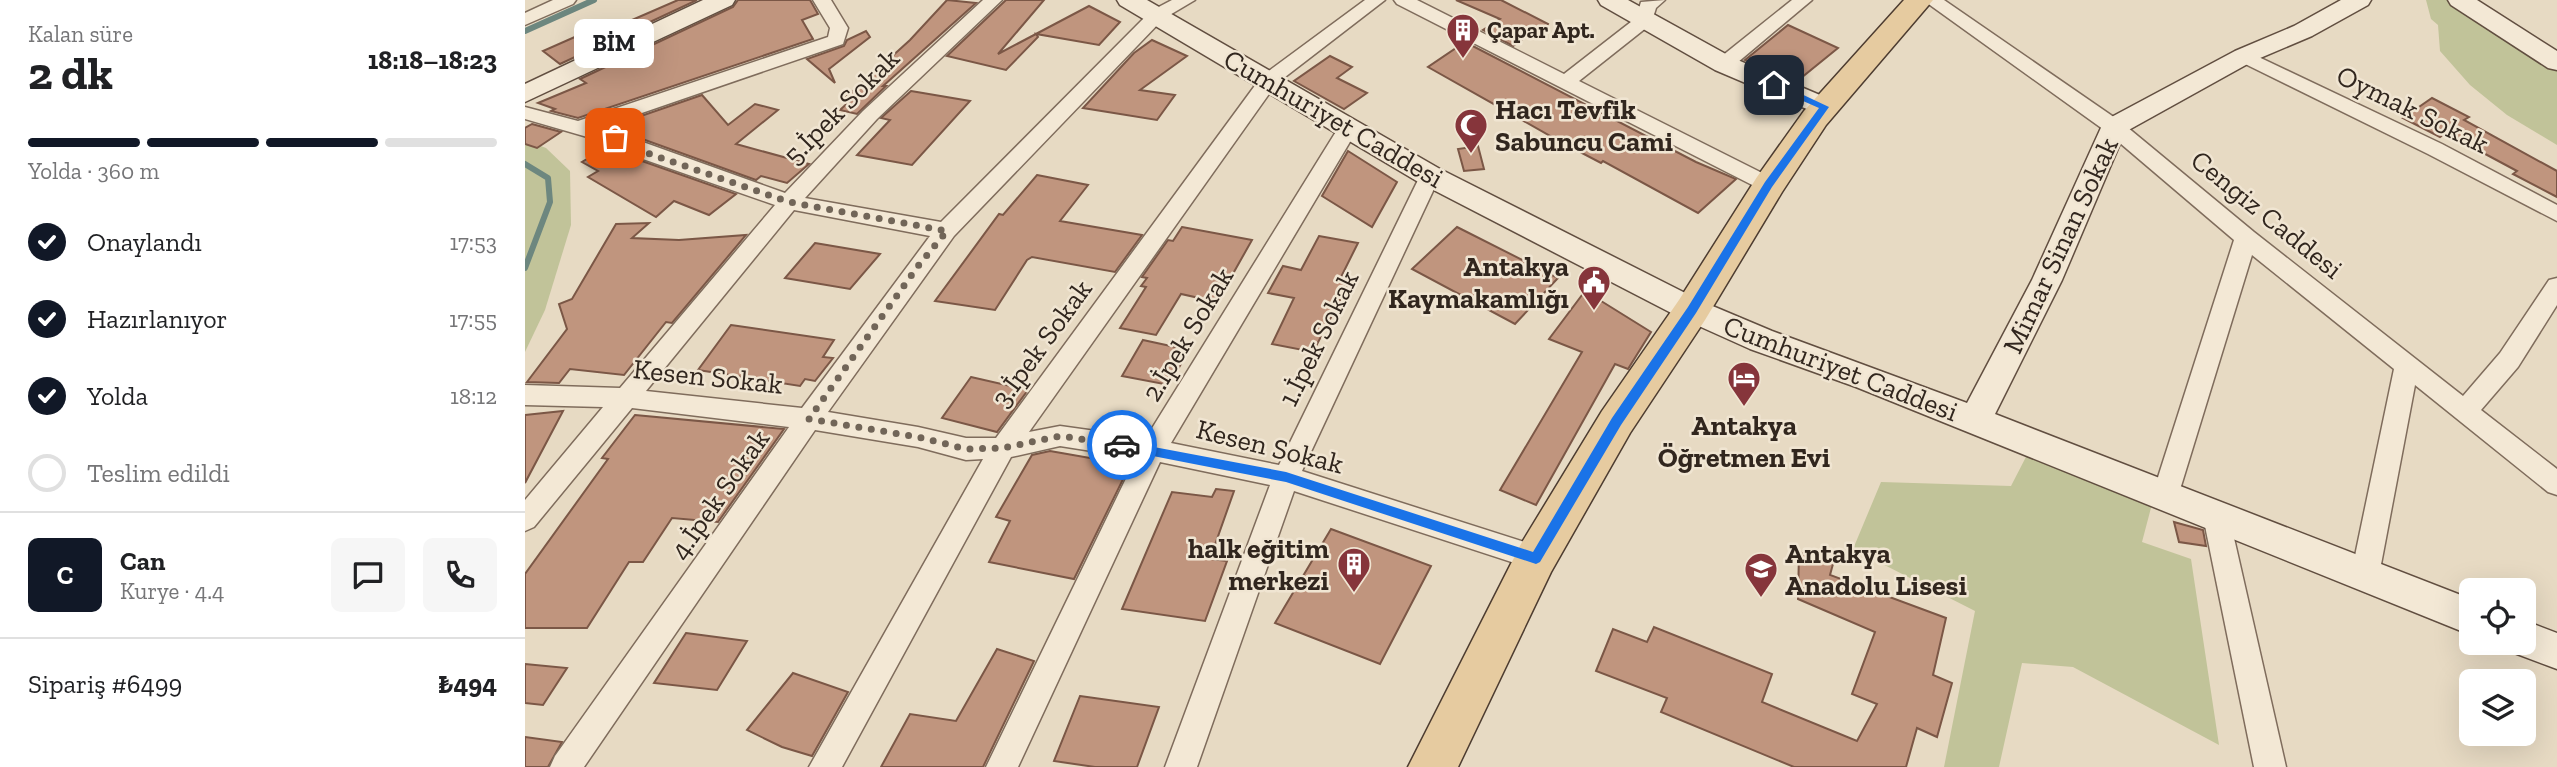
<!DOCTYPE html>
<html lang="tr">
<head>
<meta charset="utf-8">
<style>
  :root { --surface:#fff; --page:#f6f6f6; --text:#202124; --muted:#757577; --line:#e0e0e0; --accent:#111827 }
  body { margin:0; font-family:"Zilla Slab",serif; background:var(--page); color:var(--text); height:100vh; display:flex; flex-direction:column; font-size:26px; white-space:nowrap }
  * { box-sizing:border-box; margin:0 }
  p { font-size:23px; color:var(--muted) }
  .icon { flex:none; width:38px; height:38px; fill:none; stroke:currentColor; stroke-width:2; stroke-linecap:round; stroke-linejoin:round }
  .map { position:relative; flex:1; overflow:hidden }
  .panel { display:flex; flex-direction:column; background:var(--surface); width:525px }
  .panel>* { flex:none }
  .buttons { position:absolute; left:1934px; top:578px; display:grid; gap:14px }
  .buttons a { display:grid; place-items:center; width:77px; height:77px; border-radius:10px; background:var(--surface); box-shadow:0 7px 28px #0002; font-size:35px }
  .pin { position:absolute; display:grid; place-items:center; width:60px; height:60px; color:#fff; margin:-30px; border-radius:14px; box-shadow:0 4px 10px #0006 }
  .courier { position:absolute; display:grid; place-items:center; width:70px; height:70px; margin:-35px; border:5px solid #1a73e8; border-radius:50%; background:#fff; color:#222; box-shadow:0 2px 9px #0007 }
  .bubble { position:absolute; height:49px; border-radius:10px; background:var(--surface); box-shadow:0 7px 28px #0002; font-size:23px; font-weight:800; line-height:49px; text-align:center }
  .summary em { font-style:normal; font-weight:800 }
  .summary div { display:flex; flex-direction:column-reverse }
  .summary { display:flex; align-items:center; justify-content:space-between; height:119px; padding:0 28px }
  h1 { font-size:46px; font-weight:800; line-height:52px }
  .bar { display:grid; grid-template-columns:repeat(4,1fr); gap:10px 7px; align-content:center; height:84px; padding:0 28px }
  .bar i { height:9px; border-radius:5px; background:var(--line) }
  .bar .current { background:var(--accent) }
  .bar p { grid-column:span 4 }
  .line { display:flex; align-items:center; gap:18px; padding:0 28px; border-top:2px solid var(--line) }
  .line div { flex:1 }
  .round { display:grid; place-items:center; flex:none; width:74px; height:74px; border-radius:10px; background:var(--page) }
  ol { padding:0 28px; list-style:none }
  li { display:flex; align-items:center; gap:21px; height:77px }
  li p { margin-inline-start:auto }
  li .icon { padding:7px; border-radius:50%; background:var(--accent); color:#fff; stroke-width:4 }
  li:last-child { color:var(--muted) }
  li i { width:38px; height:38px; border:4px solid var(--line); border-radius:50% }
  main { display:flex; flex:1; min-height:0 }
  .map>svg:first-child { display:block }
  .green { fill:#c1c399 }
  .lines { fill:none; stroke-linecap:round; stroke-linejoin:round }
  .stream { stroke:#6d877f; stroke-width:6 }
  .building { fill:#c0957e; stroke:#7b5746; stroke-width:2 }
  .street-casing { stroke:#7f6c5c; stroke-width:3 }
  .secondary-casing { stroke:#614e40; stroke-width:3 }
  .primary-casing { stroke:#4d3c30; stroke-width:3 }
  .street { fill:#f3e8d5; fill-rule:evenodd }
  .secondary { fill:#f3e8d5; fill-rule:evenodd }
  .primary { fill:#e6cba0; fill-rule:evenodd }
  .route { fill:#1a73e8 }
  .done { stroke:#716558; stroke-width:7; stroke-dasharray:0 12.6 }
  .labels { text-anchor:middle; stroke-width:5; stroke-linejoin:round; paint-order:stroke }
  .far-poi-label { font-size:23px; font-weight:bold; fill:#31261e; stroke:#f0e5d2; text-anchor:start }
  .street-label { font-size:28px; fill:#31261e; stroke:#f0e5d2 }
  .poi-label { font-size:28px; font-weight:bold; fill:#31261e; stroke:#f0e5d2; text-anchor:start }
</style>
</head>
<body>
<main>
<section class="panel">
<div class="summary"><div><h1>2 dk</h1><p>Kalan süre</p></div><em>18:18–18:23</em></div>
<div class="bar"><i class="current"></i><i class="current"></i><i class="current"></i><i></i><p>Yolda · 360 m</p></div>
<ol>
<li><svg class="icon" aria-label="check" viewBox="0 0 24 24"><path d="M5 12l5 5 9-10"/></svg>Onaylandı<p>17:53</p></li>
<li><svg class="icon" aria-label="check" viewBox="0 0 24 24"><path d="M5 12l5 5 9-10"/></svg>Hazırlanıyor<p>17:55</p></li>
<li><svg class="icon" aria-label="check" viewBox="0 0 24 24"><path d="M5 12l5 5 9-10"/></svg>Yolda<p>18:12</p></li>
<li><i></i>Teslim edildi</li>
</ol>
<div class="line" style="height:126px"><b class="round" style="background:var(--accent);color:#fff">C</b><div><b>Can</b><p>Kurye · 4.4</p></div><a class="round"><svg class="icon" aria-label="chat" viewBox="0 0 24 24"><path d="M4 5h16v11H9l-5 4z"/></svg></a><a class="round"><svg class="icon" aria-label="phone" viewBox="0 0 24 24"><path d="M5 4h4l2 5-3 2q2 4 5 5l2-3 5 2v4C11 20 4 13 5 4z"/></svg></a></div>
<div class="line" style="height:91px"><div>Sipariş #6499</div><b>₺494</b></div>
</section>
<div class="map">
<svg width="2032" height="767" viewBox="0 0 2032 767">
  <rect width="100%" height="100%" fill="#e7dac3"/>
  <!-- green -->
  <g class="green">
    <path d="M1901,0H1929L2032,68V145L1982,115L1945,85L1915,51L1913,25L1906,19Z"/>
    <path d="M0,140L21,148L45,171L46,225L20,310L0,352Z"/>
    <path d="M1503,453L1627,504L1617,542L1666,559L1694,745L1548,667L1497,663L1474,767H1419L1450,611L1328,549L1356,482L1486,486Z"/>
  </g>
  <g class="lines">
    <!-- stream -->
    <g class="stream">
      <path d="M0,31L69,0"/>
      <path d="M0,164L23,178L25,202L0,268"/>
    </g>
  </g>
  <!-- building -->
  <g class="building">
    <path d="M153,0H172L35,64L18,51L77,25L84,30Z"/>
    <path d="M213,0H285L293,14L277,20L288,39L53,118L26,111L30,109L13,103L61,83L55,79L208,7Z"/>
    <path d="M422,0L451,3L358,86H361L332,114L315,110L327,99L321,97L338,82L348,84L343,78L385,40Z"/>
    <path d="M481,0H519L473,54L564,6L595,22L574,45L511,34L513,37L481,70L422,56Z"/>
    <path d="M931,0H976L1023,24L1017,36L1008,32L988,46L958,30L975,19Z"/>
    <path d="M1263,25L1313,48L1271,82L1220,60Z"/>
    <path d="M341,31L345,37L304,69L310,83L282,59L319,46L322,40Z"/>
    <path d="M627,40L662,56L615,90L650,95L632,120L558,108L609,53Z"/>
    <path d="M940,42L1171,162L1211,179L1173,213L1078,161L1076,163L1036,142L903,67Z"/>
    <path d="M805,56L827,67L812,78L842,93L819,109L769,81Z"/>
    <path d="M386,91L445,101L387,165L332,155L365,120L356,118Z"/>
    <path d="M177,95L203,125L230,104L253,110L211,144L284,164L262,183L236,176L231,180L84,127Z"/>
    <path d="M1907,98L1944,117L1939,120L2032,171V197L1988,174L1992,171L1921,133L1915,137L1878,118Z"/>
    <path d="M7,124L36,132L12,148L0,144V128Z"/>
    <path d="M84,146L117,161L211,194L184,215L149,201L131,217L63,177L73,171L57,162Z"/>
    <path d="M953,146L959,169L939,171L933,149Z"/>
    <path d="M823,151L872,182L847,227L797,196Z"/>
    <path d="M512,175L563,185L535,221L617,235L590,272L507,257L502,260L470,310L410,301L474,214L478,215Z"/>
    <path d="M124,223L107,238L154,240L221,235L147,323L141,322L99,375L45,369L34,383L2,382L42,329L34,304L47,299L91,224Z"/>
    <path d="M657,227L727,240L692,302L656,294L631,335L595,328L621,287L616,286L622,278L617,277L643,240L648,241Z"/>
    <path d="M932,227L1033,278L990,324L887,269Z"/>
    <path d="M794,236L833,243L816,277L826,279L788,352L747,344L769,298L743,293L758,266L776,270Z"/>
    <path d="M290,243L355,254L325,289L260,278Z"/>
    <path d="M1060,291L1126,332L1103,369L1090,364L1011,505L975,490L1057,352L1024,339Z"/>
    <path d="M206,325L309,340L298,357L308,358L290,381L280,379L275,386L173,370Z"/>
    <path d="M618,340L664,350L644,385L597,376Z"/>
    <path d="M446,377L503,390L472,432L417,418Z"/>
    <path d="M38,411L0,483V415Z"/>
    <path d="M110,415L259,429L193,522L147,518L118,562H104L62,628H0V574L83,459L77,458Z"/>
    <path d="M525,451L605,465L549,579L464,562L485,521L471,517L507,455Z"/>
    <path d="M691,489L709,491L685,559L702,561L680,621L597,609L647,492L687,497Z"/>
    <path d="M1649,522L1678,530L1681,546L1654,542Z"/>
    <path d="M806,529L906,566L855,664L750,623Z"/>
    <path d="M1274,552L1308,564L1305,575L1421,618L1408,675L1427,683L1412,737L1392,728L1381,767H1269L1136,712L1142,698L1071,671L1088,629L1122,642L1129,627L1247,674L1237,702L1332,741L1352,704L1327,694L1350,632L1273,599Z"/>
    <path d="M161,633L222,641L192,690L129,683Z"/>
    <path d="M472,649L509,661L458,767H356L385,714L431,721Z"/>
    <path d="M0,664L42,668L18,705L0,703Z"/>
    <path d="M268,673L323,692L287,756L257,747L222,730Z"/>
    <path d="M555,696L634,707L612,767H570L529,761Z"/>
    <path d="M0,737L37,742L23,767H0Z"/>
  </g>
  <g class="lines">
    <defs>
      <g id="street">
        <path d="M28,0H51L48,4L0,25V13Z"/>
        <path d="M288,0H306L323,28L318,44L76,127L260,193L338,111L458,0H477L352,119L280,198L416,222L626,11L647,0H670L638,19L429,236L303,412L393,427L441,438H471L737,76L840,0H860L751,84L504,432L535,426L621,438L812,130L815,125H829L832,130L646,443L754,465L895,176L898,171H912L915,176L777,471L1021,549L1025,558L1021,567L1011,570L769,491L672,767H640L745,485L635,462L493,767H461L611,458L535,446L486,457L317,767H284L458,459L441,460L393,447L290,430L59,767H25L30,756L264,427L107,408L9,527L0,531V500L78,407L0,405V385L95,388L250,205L118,159L83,143L0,119V107L53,121L303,37L305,28ZM269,210L405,236L277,408L121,391Z"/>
        <path d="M869,0H892L1039,74L1111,18L1116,2L1140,0L1131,8L1126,24L1054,81L1251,180L1255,185L1251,190H1237L872,4Z"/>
        <path d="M1267,0H1287L1206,68H1192L1189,64L1192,60Z"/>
        <path d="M1398,0H1419L1596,122L1729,232L1938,396L1975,353L2024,280L2032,278V305L1993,367L1956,410L2032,469V495L2023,492L1890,385L1854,575L1850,584L1840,587L1830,584L1826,575L1869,369L1727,255L1653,496L1649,504L1640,507L1631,504L1627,496L1709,240L1582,132Z"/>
        <path d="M1719,50L1917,144L2032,205V221L1903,154L1712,60L1710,56Z"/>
        <path d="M1691,504L1700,508L1704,516L1761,767H1729L1678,516L1682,508Z"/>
      </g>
      <g id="secondary">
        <path d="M178,0H210L207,5L0,102V84Z"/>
        <path d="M592,0H622L915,169L1178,302L1247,331L1442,403L1507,280L1579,121L1710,51L1769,26L1816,0H1846L1843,5L1787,36L1728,61L1600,132L1537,280L1470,414L1946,599V635L1331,387L1225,349L1156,318L895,183L595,5Z"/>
        <path d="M1073,0H1103L1208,58L1309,101L1313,107L1309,113L1300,116L1291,113L1190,70L1076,5Z"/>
        <path d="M1923,0H1952L2032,51V70L2023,68L1926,5Z"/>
        <path d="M1998,620L2032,633V669L1984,651L1980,642H1998Z"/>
      </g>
      <path id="primary" d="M1379,0H1408L1301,125L1257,192L1180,320L1105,433L1026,572L933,767H883L996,544L1077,411L1154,300L1232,177L1279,111Z"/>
    </defs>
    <!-- street casing -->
    <use href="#street" class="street-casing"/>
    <!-- secondary casing -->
    <use href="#secondary" class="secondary-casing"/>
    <!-- primary casing -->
    <use href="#primary" class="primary-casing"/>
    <!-- street -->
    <use href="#street" class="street"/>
    <!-- secondary -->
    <use href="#secondary" class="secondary"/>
    <!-- primary -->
    <use href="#primary" class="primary"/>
  </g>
  <!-- route -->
  <path class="route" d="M1246,83H1253L1304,107L1247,187L1171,313L1096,425L1015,562L1011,564L761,482L592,449L591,445L597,441L761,472L1008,552L1087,418L1163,307L1240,182L1294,108L1246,87Z"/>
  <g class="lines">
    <!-- done -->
    <path class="done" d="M90,138L125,154L264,202L422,231L393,266L284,419L393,437L441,449L478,448L535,436L597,445"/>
  </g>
  <!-- icons -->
  <defs>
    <symbol id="building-pin" viewBox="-11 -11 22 30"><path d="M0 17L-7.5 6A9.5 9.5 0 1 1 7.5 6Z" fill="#86353b" stroke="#f0e5d2"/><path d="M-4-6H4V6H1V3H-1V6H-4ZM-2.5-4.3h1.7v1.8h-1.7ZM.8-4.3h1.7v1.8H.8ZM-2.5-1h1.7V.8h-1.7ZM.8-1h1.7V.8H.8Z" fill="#fff"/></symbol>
    <symbol id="mosque-pin" viewBox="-11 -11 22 30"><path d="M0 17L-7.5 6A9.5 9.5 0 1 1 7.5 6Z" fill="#86353b" stroke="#f0e5d2"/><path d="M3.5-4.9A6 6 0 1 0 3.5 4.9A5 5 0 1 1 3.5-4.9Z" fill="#fff"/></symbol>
    <symbol id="civic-pin" viewBox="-11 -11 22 30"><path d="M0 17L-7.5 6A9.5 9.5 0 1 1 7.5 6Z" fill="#86353b" stroke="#f0e5d2"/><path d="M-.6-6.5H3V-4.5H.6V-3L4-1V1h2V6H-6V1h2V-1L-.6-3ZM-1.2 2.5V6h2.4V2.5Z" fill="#fff"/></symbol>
    <symbol id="hotel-pin" viewBox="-11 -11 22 30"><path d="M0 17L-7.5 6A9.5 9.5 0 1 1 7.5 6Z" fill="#86353b" stroke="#f0e5d2"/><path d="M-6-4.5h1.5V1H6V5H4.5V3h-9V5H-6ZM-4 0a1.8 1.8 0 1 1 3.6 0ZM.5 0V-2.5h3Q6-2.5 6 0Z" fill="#fff"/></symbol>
    <symbol id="school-pin" viewBox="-11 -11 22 30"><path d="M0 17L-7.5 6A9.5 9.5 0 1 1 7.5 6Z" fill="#86353b" stroke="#f0e5d2"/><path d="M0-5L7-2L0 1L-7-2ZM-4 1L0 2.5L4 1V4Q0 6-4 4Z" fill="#fff"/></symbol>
  </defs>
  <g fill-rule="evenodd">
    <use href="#building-pin" x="919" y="11" width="38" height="52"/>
    <use href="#mosque-pin" x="927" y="106" width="38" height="52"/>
    <use href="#civic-pin" x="1050" y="263" width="38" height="52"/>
    <use href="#hotel-pin" x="1200" y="359" width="38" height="52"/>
    <use href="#building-pin" x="810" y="545" width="38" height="52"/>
    <use href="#school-pin" x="1217" y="550" width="38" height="52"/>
  </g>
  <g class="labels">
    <!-- far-poi labels -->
    <g class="far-poi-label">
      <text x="962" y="38">Çapar Apt.</text>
    </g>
    <!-- street labels -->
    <g class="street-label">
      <text transform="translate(316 106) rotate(-45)" y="10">5.İpek Sokak</text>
      <text transform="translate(1888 109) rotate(26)" y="10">Oymak Sokak</text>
      <text transform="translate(809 118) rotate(30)" y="10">Cumhuriyet Caddesi</text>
      <text transform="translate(1742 214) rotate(39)" y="10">Cengiz Caddesi</text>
      <text transform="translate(1535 245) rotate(-65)" y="10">Mimar Sinan Sokak</text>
      <text transform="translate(662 334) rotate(-59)" y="10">2.İpek Sokak</text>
      <text transform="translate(793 338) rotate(-64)" y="10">1.İpek Sokak</text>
      <text transform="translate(516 343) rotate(-54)" y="10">3.İpek Sokak</text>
      <text transform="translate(1316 368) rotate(21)" y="10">Cumhuriyet Caddesi</text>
      <text transform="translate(183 376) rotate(6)" y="10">Kesen Sokak</text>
      <text transform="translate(745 446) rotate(14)" y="10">Kesen Sokak</text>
      <text transform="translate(194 494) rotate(-55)" y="10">4.İpek Sokak</text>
    </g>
    <!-- poi labels -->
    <g class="poi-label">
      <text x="970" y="119">Hacı Tevfik<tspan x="970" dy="32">Sabuncu Cami</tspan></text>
      <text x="1044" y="276" text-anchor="end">Antakya<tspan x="1044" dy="32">Kaymakamlığı</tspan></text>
      <text x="1219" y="435" text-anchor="middle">Antakya<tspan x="1219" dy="32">Öğretmen Evi</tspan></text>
      <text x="804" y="558" text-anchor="end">halk eğitim<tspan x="804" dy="32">merkezi</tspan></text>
      <text x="1260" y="563">Antakya<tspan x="1260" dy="32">Anadolu Lisesi</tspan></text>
    </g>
  </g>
</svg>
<div class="buttons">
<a><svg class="icon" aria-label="locate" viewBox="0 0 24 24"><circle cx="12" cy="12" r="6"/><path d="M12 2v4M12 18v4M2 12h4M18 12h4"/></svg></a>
<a><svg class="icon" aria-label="layers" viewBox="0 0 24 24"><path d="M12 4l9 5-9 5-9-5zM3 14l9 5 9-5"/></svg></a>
</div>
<div class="pin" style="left:90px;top:138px;background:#ea580c"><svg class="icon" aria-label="bag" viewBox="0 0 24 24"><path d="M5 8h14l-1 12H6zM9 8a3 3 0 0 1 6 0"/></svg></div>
<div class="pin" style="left:1249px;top:85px;background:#1f2937"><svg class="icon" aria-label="home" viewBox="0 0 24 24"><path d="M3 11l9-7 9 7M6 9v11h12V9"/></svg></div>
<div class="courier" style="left:597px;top:445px"><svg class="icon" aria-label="car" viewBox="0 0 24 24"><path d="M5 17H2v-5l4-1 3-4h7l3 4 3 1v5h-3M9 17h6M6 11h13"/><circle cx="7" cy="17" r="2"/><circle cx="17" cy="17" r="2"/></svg></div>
<div class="bubble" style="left:49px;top:19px;width:80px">BİM</div>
</div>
</main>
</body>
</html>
